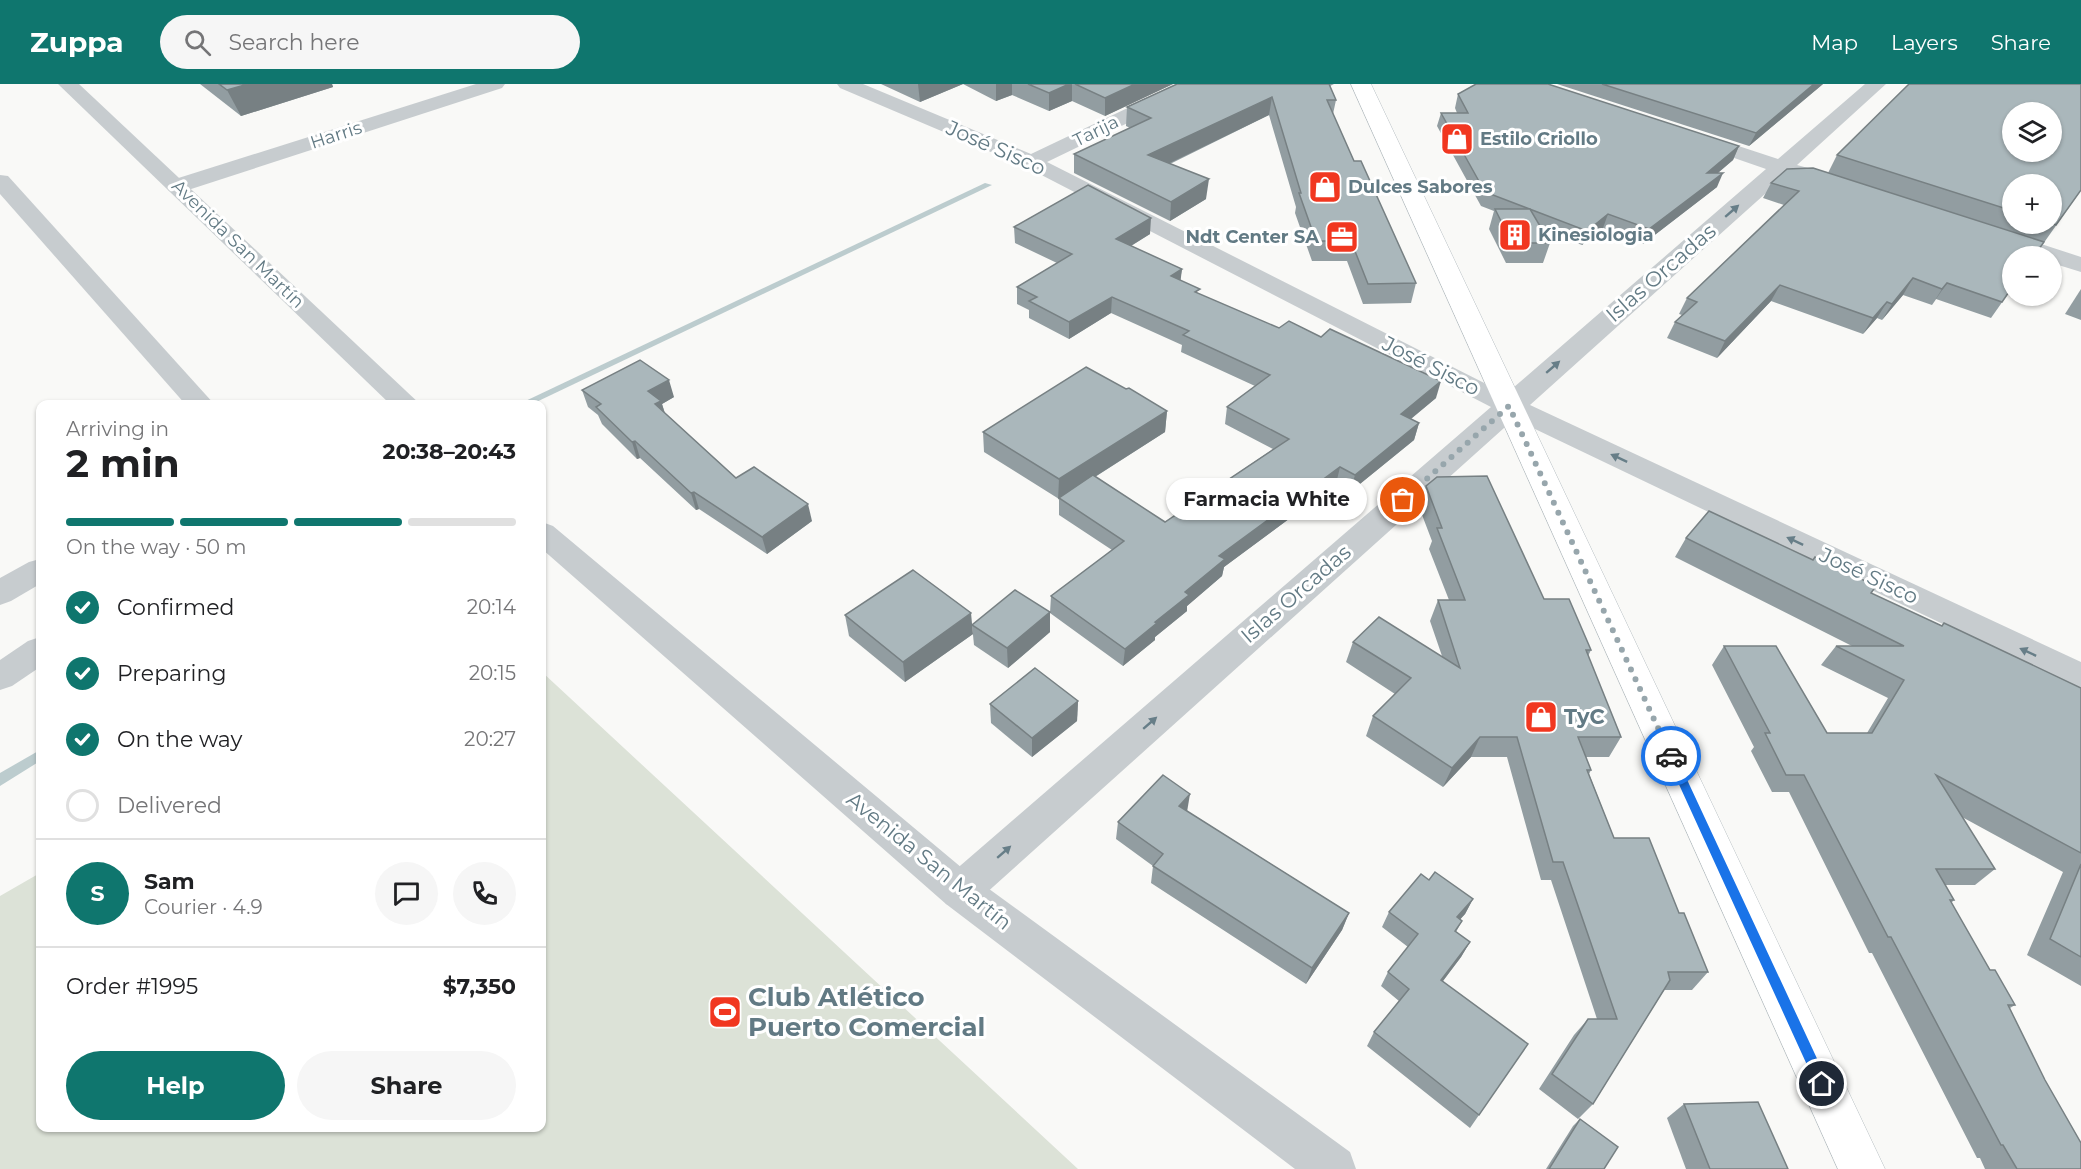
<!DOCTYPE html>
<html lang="en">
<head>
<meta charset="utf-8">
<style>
  :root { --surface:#fff; --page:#f6f6f6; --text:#202124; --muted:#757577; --line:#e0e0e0; --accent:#0f766e }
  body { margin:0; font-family:Montserrat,sans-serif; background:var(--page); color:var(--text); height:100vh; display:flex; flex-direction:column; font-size:22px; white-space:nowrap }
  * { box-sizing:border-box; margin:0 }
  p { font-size:20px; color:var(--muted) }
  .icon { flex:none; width:33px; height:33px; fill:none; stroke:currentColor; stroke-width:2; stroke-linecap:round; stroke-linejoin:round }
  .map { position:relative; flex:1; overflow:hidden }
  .side { position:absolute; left:36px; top:316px; width:510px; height:732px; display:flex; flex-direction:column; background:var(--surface); border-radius:12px; box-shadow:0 2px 4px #0004 }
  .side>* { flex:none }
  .fabs { position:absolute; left:2002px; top:18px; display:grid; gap:12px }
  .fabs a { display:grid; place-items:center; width:60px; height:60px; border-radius:50%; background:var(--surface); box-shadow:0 2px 4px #0004; font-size:30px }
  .pin { position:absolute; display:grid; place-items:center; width:51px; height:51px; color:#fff; margin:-26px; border:3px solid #fff; border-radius:50%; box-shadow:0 2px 6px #0007 }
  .courier { position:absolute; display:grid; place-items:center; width:60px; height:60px; margin:-30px; border:4px solid #1a73e8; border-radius:50%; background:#fff; color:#222; box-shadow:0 2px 8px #0007 }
  .bubble { position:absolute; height:42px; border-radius:21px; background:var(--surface); box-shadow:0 2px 4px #0004; font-size:20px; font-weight:700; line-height:42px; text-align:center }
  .headline em { font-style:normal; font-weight:700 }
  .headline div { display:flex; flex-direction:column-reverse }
  .headline { display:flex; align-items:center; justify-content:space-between; height:102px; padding:0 30px }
  h1 { font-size:39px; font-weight:700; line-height:45px }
  .bar { display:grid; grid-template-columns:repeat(4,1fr); gap:9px 6px; align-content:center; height:72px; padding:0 30px }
  .bar i { height:8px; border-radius:4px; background:var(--line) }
  .bar .on { background:var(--accent) }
  .bar p { grid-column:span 4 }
  .line { display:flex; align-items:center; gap:15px; padding:0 30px; border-top:2px solid var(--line) }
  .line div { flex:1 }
  .round { display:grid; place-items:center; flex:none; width:63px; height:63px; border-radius:32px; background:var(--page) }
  ol { padding:0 30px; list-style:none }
  li { display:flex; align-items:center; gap:18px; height:66px }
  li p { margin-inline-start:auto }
  li .icon { padding:6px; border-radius:50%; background:var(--accent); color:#fff; stroke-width:4 }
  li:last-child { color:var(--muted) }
  li i { width:33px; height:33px; border:3px solid var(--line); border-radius:50% }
  .action { display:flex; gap:12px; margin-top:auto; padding:12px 30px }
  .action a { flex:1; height:69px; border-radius:36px; background:var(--accent); color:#fff; font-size:24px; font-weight:700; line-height:69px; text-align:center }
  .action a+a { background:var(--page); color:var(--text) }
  header { display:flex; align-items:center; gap:36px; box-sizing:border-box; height:84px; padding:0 30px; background:var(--accent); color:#fff }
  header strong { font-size:28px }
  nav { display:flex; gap:33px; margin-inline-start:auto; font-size:21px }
  .search { width:420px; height:54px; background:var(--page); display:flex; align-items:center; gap:15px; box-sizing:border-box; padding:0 21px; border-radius:33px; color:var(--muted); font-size:22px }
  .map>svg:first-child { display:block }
  .green { fill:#dce2d7 }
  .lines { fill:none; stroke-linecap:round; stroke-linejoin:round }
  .stream { fill:#bcccce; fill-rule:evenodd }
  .secondary-casing { stroke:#b6bec2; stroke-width:1 }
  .minor { fill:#c7cccf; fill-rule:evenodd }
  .tertiary { fill:#c7cccf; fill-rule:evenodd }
  .secondary { fill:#fff; fill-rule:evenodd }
  .wall { fill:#929da1; fill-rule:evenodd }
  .shaded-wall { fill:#778083 }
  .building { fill:#aab7bb; stroke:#778083; stroke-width:1.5; fill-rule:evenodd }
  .oneway { fill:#677e88 }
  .route { fill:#1a73e8 }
  .done { stroke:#97a6ac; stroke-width:6; stroke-dasharray:0 10.8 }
  .labels { text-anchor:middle; stroke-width:6; stroke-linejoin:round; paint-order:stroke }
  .far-street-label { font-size:18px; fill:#627a84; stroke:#fff }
  .far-poi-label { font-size:18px; font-weight:bold; fill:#627a84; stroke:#fff; text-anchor:start }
  .street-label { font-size:21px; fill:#627a84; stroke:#fff }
  .poi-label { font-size:21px; font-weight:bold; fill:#627a84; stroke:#fff; text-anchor:start }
  .near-poi-label { font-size:26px; font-weight:bold; fill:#627a84; stroke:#fff; text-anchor:start }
</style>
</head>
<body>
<header>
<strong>Zuppa</strong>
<div class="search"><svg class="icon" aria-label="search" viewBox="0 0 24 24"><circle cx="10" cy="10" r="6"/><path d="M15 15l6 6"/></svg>Search here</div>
<nav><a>Map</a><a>Layers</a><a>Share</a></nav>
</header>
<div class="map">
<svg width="2081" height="1085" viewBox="0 0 2081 1085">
  <rect width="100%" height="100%" fill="#f9f9f7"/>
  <!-- green -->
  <path class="green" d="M542,588L1078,1085H0V812L40,789V1044H542Z"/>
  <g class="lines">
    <!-- stream -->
    <g class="stream">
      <path d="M985,99L992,101L530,321H517Z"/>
      <path d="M40,666V677L0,702V689Z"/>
    </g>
    <defs>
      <path id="secondary" d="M1351,0H1371L1885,1085H1838Z"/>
    </defs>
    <!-- secondary casing -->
    <use href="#secondary" class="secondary-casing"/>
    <!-- minor -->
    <g class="minor">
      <path d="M476,0H505L502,4L185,107L177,109L169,107L166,102L169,97Z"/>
      <path d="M837,0H863L1031,70L1178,0H1203L1200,4L1047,78L1506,310L1766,85L1688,58L1685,54L1688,50H1702L1778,75L1865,0H1886L1797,81L1808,84L1811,89L1808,94L1800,95L1786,91L1530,321L2081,578V606L1514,335L974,820L960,825L946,820L940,807L946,794L1491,323L1024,82L840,4Z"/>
      <path d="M0,91L8,92L215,321H186L0,110Z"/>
      <path d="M1995,145L2081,173V188L2052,179V172H2033L1987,157L1984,152L1987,147Z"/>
      <path d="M40,475V500L11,517L0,521V494L29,478Z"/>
      <path d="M40,553V583L12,602L0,606V576L28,557Z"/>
    </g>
    <!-- tertiary -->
    <g class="tertiary">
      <path d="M58,0H79L421,321H391Z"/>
      <path d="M542,438L553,442L974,794L1350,1068L1356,1085H1295L946,820L542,465Z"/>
    </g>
    <!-- secondary -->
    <use href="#secondary" class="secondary"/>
  </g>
  <!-- wall -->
  <g class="wall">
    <path d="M200,0H332L333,3L241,32Z"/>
    <path d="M881,0H1173L1105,32L1072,17L1049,27L1012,11L996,17L963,0L920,18Z"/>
    <path d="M1177,0H1334L1330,2L1336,16L1333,30L1354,77L1416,199L1411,219L1363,220L1347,177H1312L1295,129L1296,123L1269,31L1170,80L1206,115L1170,137L1074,89V70L1130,44L1126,42L1127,23Z"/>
    <path d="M1557,0H1823L1749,62Z"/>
    <path d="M1458,10L1739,62L1733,76L1718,89L1717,103L1643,160L1603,144L1582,161L1542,146L1550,159L1543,179H1506L1489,145L1494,127L1481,122L1437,42L1441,29H1457L1455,24Z"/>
    <path d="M1837,71L2081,106L1991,234L1936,215L1932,221L1903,211L1882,236L1877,234L1863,250L1771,217L1717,274L1667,254L1675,238L1682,231L1679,230L1687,214L1784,121L1763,114L1771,99L1828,89ZM2013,100L2052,140H2013Z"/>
    <path d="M1014,143L1150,150L1131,162L1182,185L1180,196L1199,210L1436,314L1411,335L1419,339L1414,356L1350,408L1336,400L1224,483L1222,492L1187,522V527L1155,553V556L1123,582L1050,529L1051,512L1112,466L1059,431V415L984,368L983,348L1167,327L1165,348L1095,393L1165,438L1273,365L1225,340L1227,323L1255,302L1181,268L1182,261L1111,229L1069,255L1029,234V226L1017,220V203L1057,179L1015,159Z"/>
    <path d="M2081,205V236L2065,230Z"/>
    <path d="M582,306L674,313L662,320L665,329L736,394L812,437L767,470L699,425L696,426L640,374L637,375L602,340L598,331L588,323Z"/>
    <path d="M1426,402L1544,515L1591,566L1588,572L1621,653L1609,673H1586L1591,686L1589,690L1614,754L1679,829L1708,888L1692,906H1664L1593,1020L1578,1035L1539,1005L1574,951L1588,935H1597L1551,796H1541L1507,673H1471L1443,703L1366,652L1373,632L1395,610L1346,578L1353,558L1442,572L1430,537L1438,516H1449L1429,465L1432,457L1419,423Z"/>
    <path d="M1686,454L1871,509L1942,542L1944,539L2081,604V902L2027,871L2063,788L1962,733L1995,785L1975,801H1945L1954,816L1951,819L1990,886L2015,921L2010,924L2081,1085H1985L1980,1074H1977L1872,869H1869L1789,708H1772L1751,667L1754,663L1712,581L1724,562L1827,649H1867L1888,614L1821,581L1836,562H1852L1675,473Z"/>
    <path d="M845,531L973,550L905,598L849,552Z"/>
    <path d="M972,541L1050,548L1008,584L974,561Z"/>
    <path d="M1078,617L1077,637L1032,673L991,639L990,620Z"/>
    <path d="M1187,727L1349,829L1342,846L1306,900L1151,799L1153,782L1116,755L1118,738Z"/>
    <path d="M1429,796L1473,815L1465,830L1460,835L1462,837L1456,848L1470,858L1461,873L1443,897L1479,1031L1470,1044L1367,962L1374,948L1399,917L1381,902L1388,888L1408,863L1382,843L1389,828Z"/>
    <path d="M1684,1020L1788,1085H1686L1667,1034Z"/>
    <path d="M1580,1035L1604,1085H1546L1573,1042Z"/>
  </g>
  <!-- shaded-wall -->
  <g class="shaded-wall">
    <path d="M248,0H332L333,3L241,32L227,6Z"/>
    <path d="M918,0H963L920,18Z"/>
    <path d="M996,0H1012V11L996,17Z"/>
    <path d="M1069,0H1072V17L1049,27V9Z"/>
    <path d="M1135,0H1173L1105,32V14Z"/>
    <path d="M1814,0H1823L1749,62L1756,49Z"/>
    <path d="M1272,13L1269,31L1147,90L1148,71Z"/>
    <path d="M1739,62L1733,76L1701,103L1707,89Z"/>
    <path d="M1723,89L1717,103L1643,160L1649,145Z"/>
    <path d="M1209,95L1206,115L1170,137L1171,118Z"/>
    <path d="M1608,130L1603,144L1582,161L1587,147Z"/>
    <path d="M1151,134L1150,150L1116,171V155Z"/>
    <path d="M1182,185L1180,201L1171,192Z"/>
    <path d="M1913,194L1903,211L1882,236L1892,220Z"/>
    <path d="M1947,199L1936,215L1932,221L1942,205Z"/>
    <path d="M1780,201L1771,217L1717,274L1725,257Z"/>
    <path d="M1112,213L1111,229L1069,255V238Z"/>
    <path d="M1887,218L1877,234L1863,250L1873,234Z"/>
    <path d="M669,296L674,313L662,320L666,334L660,337L648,307Z"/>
    <path d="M1441,297L1436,314L1396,347L1401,330Z"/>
    <path d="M1167,327L1165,348L1060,415L1059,414L1058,416L1059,395Z"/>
    <path d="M1419,339L1414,356L1350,408L1355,391Z"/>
    <path d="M635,357L640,374L637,375L632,358Z"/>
    <path d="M1340,383L1336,400L1224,483L1222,492L1187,522V527L1155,553V556L1123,582L1125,565L1185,508L1219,472Z"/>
    <path d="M694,408L699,425L696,426L691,409Z"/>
    <path d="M808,420L812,437L767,470L762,453Z"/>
    <path d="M1050,528V548L1008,584L1007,564Z"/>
    <path d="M971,529L973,550L905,598L903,578Z"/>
    <path d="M1078,617L1077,637L1032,673V654Z"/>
    <path d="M1480,653L1471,673L1443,703L1452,684Z"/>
    <path d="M1190,710L1187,728L1179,722Z"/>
    <path d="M1473,815L1465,830L1449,848L1457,833Z"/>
    <path d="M1349,829L1342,846L1306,900L1312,884Z"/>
    <path d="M1470,858L1461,873L1433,910L1441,896Z"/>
  </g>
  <!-- building -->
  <g class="building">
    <path d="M219,0H248L227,6Z"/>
    <path d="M1028,0H1069L1049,9Z"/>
    <path d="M1075,0H1135L1105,14Z"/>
    <path d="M1177,0H1329L1336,16H1327L1354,77H1361L1416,199L1368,200L1351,157H1316L1299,109H1301L1272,13L1148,71L1209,95L1171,118L1074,70L1151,34L1127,23Z"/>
    <path d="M1476,0H1548L1739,62L1707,89H1723L1649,145L1608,130L1587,147L1485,108L1441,29H1468L1458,10Z"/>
    <path d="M1602,0H1814L1756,49Z"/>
    <path d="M1909,0H2081V106L2056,141L2052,139V100H2013V127L1837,71ZM2013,28H2052V68H2013Z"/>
    <path d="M1813,84L2044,158L2034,172H2013V202L2002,218L1947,199L1942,205L1913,194L1892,220L1887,218L1873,234L1780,201L1725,257L1675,238L1697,218L1687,214L1799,107L1771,99L1787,85Z"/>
    <path d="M1088,101L1151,134L1116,155L1182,185L1171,192L1200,205L1195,208L1279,244L1289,237L1321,253L1330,245L1441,297L1401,330L1419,339L1355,391L1340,383L1219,472L1225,475L1185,508L1189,511L1155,538L1157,539L1125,565L1051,512L1124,457L1059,414L1093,391L1165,438L1289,355L1227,323L1270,291L1183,251L1189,247L1112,213L1069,238L1029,217L1037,213L1017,203L1072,170L1014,143Z"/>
    <path d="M1495,125H1530L1550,159H1512Z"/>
    <path d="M640,276L669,296L648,307L661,317L655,320L736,394L754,383L808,420L762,453L694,408L691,409L635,357L632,358L596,323L601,320L582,306Z"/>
    <path d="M1086,283L1126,305L1129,304L1167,327L1059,395L983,348Z"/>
    <path d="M1487,392L1544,515H1569L1591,566H1586L1621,653H1578L1591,686H1587L1614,754H1649L1679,829H1684L1708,888H1668L1670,896L1593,1020L1552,990L1588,935H1617L1563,778H1553L1517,653H1480L1452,684L1373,632L1411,594L1353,558L1379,533L1460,584L1438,516H1465L1437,444H1442L1426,402L1437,393Z"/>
    <path d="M1709,427L1813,476L1815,473L1876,502L1871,509L1942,542L1944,539L2081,604V769L1936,691L1995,785H1936L1954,816H1950L1990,886H1995L2015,921H2008L2045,996L2081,1059V1085H2017L2003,1061H2001L1891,853H1888L1804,691H1786L1765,649H1770L1724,562H1776L1827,649H1872L1904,596L1836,562H1904L1686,454Z"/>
    <path d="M913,486L971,529L903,578L845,531Z"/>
    <path d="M1015,506L1050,528L1007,564L972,541Z"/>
    <path d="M1035,584L1078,617L1032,654L990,620Z"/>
    <path d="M1163,691L1190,710L1179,722L1349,829L1312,884L1153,782L1163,770L1118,738Z"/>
    <path d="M2081,780V873L2050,855Z"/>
    <path d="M1435,788L1473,815L1457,833L1462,837L1455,847L1470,858L1441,896L1528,960L1479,1031L1374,948L1409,905L1388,888L1418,850L1389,828L1421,790L1429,796Z"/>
    <path d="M1758,1018L1788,1085H1710L1684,1020Z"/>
    <path d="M1580,1035L1618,1063L1604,1085H1549Z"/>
  </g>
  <!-- one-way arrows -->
  <defs><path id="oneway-solid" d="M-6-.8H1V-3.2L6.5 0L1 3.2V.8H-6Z" transform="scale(1.5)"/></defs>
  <g class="oneway">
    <use href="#oneway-solid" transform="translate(1732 127) rotate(-41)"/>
    <use href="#oneway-solid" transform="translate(1553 283) rotate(-41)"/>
    <use href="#oneway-solid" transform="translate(1619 374) rotate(-155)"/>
    <use href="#oneway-solid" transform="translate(1795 457) rotate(-155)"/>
    <use href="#oneway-solid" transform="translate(2028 568) rotate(-155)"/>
    <use href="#oneway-solid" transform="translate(1150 639) rotate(-41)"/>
    <use href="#oneway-solid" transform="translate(1004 768) rotate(-41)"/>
  </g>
  <!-- route -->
  <path class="route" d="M1671,667L1676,672L1827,996L1829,1000L1827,1005L1822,1007L1818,1005L1666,672Z"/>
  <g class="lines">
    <!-- done -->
    <path class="done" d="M1403,416L1509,322L1671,672"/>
  </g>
  <!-- icons -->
  <defs>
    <symbol id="shop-square" viewBox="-11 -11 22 22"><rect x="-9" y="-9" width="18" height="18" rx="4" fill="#f13720" stroke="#fff"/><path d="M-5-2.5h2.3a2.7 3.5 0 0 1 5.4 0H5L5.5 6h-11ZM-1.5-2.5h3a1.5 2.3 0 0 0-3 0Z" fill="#fff"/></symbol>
    <symbol id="building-square" viewBox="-11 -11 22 22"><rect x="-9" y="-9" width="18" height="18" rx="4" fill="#f13720" stroke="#fff"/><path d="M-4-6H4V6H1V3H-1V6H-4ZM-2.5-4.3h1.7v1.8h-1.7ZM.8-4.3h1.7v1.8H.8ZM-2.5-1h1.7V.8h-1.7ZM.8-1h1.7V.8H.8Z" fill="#fff"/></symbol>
    <symbol id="office-square" viewBox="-11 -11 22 22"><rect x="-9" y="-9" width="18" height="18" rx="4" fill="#f13720" stroke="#fff"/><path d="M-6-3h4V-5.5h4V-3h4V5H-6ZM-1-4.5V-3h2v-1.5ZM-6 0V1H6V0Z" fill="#fff"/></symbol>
    <symbol id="stadium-square" viewBox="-11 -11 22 22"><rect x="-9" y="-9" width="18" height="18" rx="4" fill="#f13720" stroke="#fff"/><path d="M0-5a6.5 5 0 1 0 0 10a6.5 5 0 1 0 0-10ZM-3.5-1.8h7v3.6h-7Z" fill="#fff"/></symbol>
  </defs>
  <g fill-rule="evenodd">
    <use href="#shop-square" x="1438" y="36" width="38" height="38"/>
    <use href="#shop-square" x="1306" y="84" width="38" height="38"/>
    <use href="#building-square" x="1496" y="132" width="38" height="38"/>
    <use href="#office-square" x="1323" y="134" width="38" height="38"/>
    <use href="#shop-square" x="1522" y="614" width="38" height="38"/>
    <use href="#stadium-square" x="706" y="909" width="38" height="38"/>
  </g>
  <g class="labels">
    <!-- far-street labels -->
    <g class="far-street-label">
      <text transform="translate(1096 47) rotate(-26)" y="6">Tarija</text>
      <text transform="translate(336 51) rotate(-18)" y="6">Harris</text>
      <text transform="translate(238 160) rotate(44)" y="6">Avenida San Martín</text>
    </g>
    <!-- far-poi labels -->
    <g class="far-poi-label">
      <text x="1480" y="61">Estilo Criollo</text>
      <text x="1348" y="109">Dulces Sabores</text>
      <text x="1538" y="157">Kinesiologia</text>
      <text x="1319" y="159" text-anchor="end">Ndt Center SA</text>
    </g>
    <!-- street labels -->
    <g class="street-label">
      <text transform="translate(996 64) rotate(24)" y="7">José Sisco</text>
      <text transform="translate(1661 189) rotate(-41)" y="7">Islas Orcadas</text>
      <text transform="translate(1431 282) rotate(27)" y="7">José Sisco</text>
      <text transform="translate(1869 492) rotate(25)" y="7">José Sisco</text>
      <text transform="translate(1296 510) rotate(-41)" y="7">Islas Orcadas</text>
      <text transform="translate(929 777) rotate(39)" y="7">Avenida San Martín</text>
    </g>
    <!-- poi labels -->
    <g class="poi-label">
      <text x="1564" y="640">TyC</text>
    </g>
    <!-- near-poi labels -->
    <g class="near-poi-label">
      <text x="748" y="922">Club Atlético<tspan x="748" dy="30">Puerto Comercial</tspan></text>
    </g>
  </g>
</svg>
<div class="fabs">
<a><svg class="icon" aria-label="layers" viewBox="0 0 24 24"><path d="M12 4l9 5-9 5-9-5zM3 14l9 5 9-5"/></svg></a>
<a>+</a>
<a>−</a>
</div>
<div class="pin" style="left:1403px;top:416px;background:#ea580c"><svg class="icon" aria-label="bag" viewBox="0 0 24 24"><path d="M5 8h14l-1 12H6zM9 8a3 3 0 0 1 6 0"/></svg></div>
<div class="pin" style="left:1822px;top:1000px;background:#1f2937"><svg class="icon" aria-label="home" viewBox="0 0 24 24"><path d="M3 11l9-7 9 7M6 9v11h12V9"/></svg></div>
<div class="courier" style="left:1671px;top:672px"><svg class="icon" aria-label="car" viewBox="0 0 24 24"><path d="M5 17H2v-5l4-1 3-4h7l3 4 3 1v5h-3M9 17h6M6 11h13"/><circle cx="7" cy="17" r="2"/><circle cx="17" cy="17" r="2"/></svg></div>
<div class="bubble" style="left:1166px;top:394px;width:201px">Farmacia White</div>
<section class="side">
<div class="headline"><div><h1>2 min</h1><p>Arriving in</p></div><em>20:38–20:43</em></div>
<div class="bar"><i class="on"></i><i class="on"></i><i class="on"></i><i></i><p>On the way · 50 m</p></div>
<ol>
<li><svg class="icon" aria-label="check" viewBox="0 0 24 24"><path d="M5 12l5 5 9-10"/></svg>Confirmed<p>20:14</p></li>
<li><svg class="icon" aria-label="check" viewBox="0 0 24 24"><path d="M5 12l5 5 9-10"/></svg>Preparing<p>20:15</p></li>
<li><svg class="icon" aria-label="check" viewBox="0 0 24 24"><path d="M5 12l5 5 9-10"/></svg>On the way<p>20:27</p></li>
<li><i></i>Delivered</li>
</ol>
<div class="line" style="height:108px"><b class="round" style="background:var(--accent);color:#fff">S</b><div><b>Sam</b><p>Courier · 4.9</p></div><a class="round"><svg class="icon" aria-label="chat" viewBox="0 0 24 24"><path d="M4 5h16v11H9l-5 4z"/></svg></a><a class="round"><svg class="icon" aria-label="phone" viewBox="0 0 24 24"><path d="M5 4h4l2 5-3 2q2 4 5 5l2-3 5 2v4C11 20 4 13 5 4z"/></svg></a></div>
<div class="line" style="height:78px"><div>Order #1995</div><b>$7,350</b></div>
<div class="action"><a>Help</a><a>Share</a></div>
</section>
</div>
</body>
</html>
